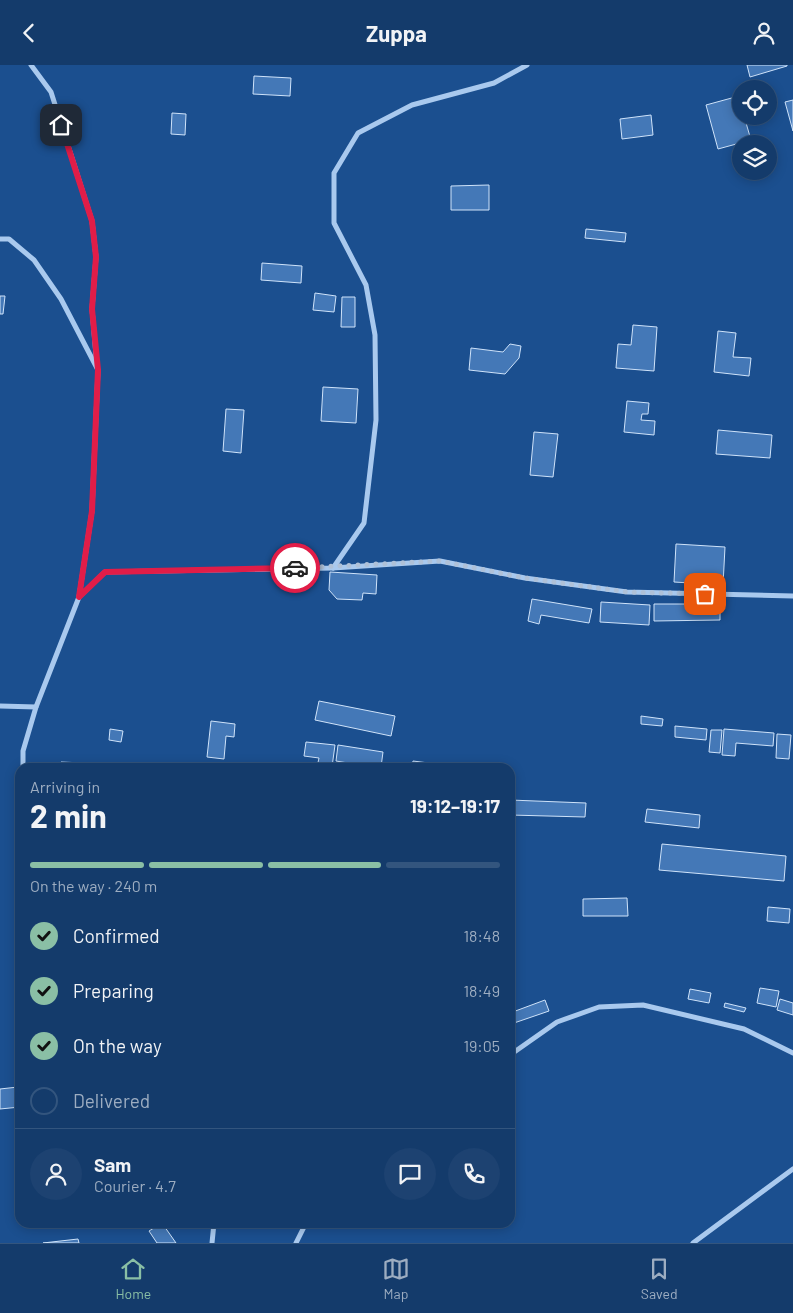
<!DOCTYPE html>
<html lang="en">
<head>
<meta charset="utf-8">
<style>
  :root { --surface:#143b6b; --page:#1d4271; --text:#f1f3f6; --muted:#9dadc1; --line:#33557e; --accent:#8abfa5 }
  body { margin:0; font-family:Barlow,sans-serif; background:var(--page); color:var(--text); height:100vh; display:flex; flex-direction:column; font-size:19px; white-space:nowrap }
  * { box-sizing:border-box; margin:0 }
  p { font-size:16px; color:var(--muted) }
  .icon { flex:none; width:28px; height:28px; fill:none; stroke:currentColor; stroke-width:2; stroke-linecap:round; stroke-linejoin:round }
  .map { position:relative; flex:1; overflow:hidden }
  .drawer { position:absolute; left:15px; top:698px; width:500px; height:465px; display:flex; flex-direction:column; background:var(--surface); border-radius:15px; box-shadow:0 2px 12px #0003,0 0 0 1px var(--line) }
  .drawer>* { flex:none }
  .fabs { position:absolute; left:732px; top:15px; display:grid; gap:10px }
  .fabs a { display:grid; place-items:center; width:45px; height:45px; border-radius:50%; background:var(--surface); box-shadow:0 2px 12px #0003,0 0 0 1px var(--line); font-size:25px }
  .pin { position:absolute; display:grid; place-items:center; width:42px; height:42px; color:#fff; margin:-21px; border-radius:10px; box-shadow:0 2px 8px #0006 }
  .courier { position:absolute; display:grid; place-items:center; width:50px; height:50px; margin:-25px; border:4px solid #e11d48; border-radius:50%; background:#fff; color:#222; box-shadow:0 1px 6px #0007 }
  .overview em { font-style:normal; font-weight:700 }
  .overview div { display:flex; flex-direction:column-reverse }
  .overview { display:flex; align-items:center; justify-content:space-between; height:85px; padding:0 15px }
  h1 { font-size:32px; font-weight:700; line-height:38px }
  .bar { display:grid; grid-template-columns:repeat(4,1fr); gap:8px 5px; align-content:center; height:60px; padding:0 15px }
  .bar i { height:6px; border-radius:4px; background:var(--line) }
  .bar .current { background:var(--accent) }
  .bar p { grid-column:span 4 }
  .line { display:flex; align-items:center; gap:12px; padding:0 15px; border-top:1px solid var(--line) }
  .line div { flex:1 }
  .round { display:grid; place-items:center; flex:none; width:52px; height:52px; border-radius:26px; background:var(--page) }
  ol { padding:0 15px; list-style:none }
  li { display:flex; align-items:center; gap:15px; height:55px }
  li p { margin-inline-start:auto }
  li .icon { padding:5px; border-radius:50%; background:var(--accent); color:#111; stroke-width:4 }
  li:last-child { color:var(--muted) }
  li i { width:28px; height:28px; border:2px solid var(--line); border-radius:50% }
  header { display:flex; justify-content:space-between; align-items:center; height:65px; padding:0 15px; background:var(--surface); font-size:22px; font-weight:700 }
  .menu { display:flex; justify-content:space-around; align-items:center; height:70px; border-top:1px solid var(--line); background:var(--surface); font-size:14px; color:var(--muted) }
  .menu a { display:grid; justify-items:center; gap:2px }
  .menu .current { color:var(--accent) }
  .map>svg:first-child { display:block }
  .building { fill:#4478b7; stroke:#cfe3fa }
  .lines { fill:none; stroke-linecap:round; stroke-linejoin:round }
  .street { stroke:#a9c9ee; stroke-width:5 }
  .done { stroke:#afc1d8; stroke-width:5; stroke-dasharray:0 9 }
  .route { stroke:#e11d48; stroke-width:6 }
</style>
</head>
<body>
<header><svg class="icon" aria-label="back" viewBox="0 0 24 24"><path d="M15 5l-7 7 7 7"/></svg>Zuppa<svg class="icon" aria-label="person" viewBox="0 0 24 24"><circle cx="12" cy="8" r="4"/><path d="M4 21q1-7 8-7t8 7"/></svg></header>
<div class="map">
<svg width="793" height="1178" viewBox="0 0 793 1178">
  <rect width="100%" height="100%" fill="#1b4f8f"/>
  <!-- building -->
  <g class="building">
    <path d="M747,0H787V1L750,12Z"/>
    <path d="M254,11L291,13L290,31L253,29Z"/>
    <path d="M739,31L741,51H744L751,75L718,84L706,40Z"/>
    <path d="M793,35V66L785,37Z"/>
    <path d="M172,48L186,49L185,70L171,69Z"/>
    <path d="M651,50L653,70L622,74L620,54Z"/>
    <path d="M489,120V145H451V121Z"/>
    <path d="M586,164L626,168L625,177L585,173Z"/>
    <path d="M262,198L302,201L301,218L261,215Z"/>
    <path d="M315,228L336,231L334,247L313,245Z"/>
    <path d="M0,231H5L3,249H0Z"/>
    <path d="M342,232H355V262H341Z"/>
    <path d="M633,260L657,262L654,306L616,303L618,279L631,280Z"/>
    <path d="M718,266L736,268L733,292L751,293L749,311L714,307Z"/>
    <path d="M510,279L521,281L519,293L505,309L469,305L471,283L503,287Z"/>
    <path d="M323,322L358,324L356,358L321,356Z"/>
    <path d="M627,336L649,338L648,349H642L641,355L655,356L654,370L624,367Z"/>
    <path d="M226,344L244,345L241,388L223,386Z"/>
    <path d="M718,365L772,370L770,393L716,389Z"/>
    <path d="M534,367L558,369L553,412L530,410Z"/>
    <path d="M676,479L725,482L723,520L674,517Z"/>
    <path d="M330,507L377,510L376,529L363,528L362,535L337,534L329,525Z"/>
    <path d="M532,534L592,544L589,558L541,550L539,559L528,556Z"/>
    <path d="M601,537L650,540L649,560L600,557Z"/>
    <path d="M654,539H720V555L654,556Z"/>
    <path d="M319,636L395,651L391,671L315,655Z"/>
    <path d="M641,651L663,654L662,661L641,659Z"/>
    <path d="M211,656L235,659L234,672L226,671L224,694L207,692Z"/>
    <path d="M675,661L707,664L706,675L675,672Z"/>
    <path d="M110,664L123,666L121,677L109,675Z"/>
    <path d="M724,664L774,668L773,681L736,678L735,691L722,690Z"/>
    <path d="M711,665H722L720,688L709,687Z"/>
    <path d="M777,669L791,670L789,694L776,693Z"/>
    <path d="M306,677L335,680L332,702H317L319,693L304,691Z"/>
    <path d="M338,680L383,687L381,702H365L366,701L336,696Z"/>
    <path d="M413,696L460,702H412Z"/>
    <path d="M61,697L105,699V702H61Z"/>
    <path d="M510,735L586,738L585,752L510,750Z"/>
    <path d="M647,744L700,750L699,763L645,757Z"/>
    <path d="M662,779L786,791L784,816L659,805Z"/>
    <path d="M627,833L628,851H583V834Z"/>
    <path d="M768,842L790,844L789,858L767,856Z"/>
    <path d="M760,923L779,926L776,942L757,938Z"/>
    <path d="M690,924L711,928L709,938L688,934Z"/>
    <path d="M780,934L793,938V950L777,945Z"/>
    <path d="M545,935L549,946L514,958L510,948Z"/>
    <path d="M725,938L746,943L744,947L724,942Z"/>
    <path d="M18,1022L20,1042L0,1044V1024Z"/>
    <path d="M162,1158L176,1178H157L149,1166Z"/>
    <path d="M78,1174L79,1178H43Z"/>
  </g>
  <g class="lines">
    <!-- street -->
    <g class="street">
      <path d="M31,0L51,27L92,156L96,192L92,244L97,302"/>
      <path d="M0,174H9L34,195L61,234L98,305L92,446L79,532L36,642L23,686V702"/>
      <path d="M333,503L364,458L376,355L375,270L366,220L334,158V108L358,68L412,40L494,18L527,0"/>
      <path d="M79,532L105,507L333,503L440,496L525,513L627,527L793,531"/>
      <path d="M0,641L36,642"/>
      <path d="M510,990L557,957L599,942L643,940L744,964L793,988"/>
      <path d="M212,1178L214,1158"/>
      <path d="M296,1178L306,1158"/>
      <path d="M693,1178L793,1104"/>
    </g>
  </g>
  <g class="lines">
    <!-- done -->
    <path class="done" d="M295,503L440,496L525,513L627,527L705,529"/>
    <!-- route -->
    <path class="route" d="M61,60L92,156L96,192L92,244L98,305L92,446L79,532L105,507L295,503"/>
  </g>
</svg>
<div class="fabs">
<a><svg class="icon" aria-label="locate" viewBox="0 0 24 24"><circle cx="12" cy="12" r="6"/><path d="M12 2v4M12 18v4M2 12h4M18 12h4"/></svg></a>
<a><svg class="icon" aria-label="layers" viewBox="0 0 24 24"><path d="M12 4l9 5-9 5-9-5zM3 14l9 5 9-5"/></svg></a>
</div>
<div class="pin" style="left:705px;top:529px;background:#ea580c"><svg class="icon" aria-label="bag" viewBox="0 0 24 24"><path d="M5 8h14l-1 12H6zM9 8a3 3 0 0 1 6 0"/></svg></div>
<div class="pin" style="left:61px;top:60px;background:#1f2937"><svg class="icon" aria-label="home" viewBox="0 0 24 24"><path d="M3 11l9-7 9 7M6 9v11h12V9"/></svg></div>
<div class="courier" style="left:295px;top:503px"><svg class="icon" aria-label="car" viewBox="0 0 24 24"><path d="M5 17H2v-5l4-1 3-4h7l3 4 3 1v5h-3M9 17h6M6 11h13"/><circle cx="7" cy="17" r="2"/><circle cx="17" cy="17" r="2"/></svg></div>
<section class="drawer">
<div class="overview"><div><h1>2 min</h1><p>Arriving in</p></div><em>19:12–19:17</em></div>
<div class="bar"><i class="current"></i><i class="current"></i><i class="current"></i><i></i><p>On the way · 240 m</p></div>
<ol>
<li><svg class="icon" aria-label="check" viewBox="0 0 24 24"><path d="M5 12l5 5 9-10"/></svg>Confirmed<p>18:48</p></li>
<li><svg class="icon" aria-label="check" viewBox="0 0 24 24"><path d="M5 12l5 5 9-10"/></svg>Preparing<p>18:49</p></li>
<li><svg class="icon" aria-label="check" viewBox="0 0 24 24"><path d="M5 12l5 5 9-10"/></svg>On the way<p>19:05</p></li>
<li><i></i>Delivered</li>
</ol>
<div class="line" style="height:90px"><a class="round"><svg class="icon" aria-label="person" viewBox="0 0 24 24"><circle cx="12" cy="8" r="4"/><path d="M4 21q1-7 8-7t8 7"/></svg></a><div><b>Sam</b><p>Courier · 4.7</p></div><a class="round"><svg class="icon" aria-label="chat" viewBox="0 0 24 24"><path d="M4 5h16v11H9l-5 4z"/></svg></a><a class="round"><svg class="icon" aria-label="phone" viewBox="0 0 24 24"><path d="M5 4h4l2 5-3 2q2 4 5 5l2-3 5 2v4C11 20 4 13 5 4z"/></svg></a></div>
</section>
</div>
<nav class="menu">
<a class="current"><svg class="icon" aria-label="home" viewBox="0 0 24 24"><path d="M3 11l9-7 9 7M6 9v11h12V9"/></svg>Home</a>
<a><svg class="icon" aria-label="map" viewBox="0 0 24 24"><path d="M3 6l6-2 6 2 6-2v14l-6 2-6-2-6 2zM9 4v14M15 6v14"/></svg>Map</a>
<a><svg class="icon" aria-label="saved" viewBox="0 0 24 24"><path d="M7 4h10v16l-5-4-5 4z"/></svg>Saved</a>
</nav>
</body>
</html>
